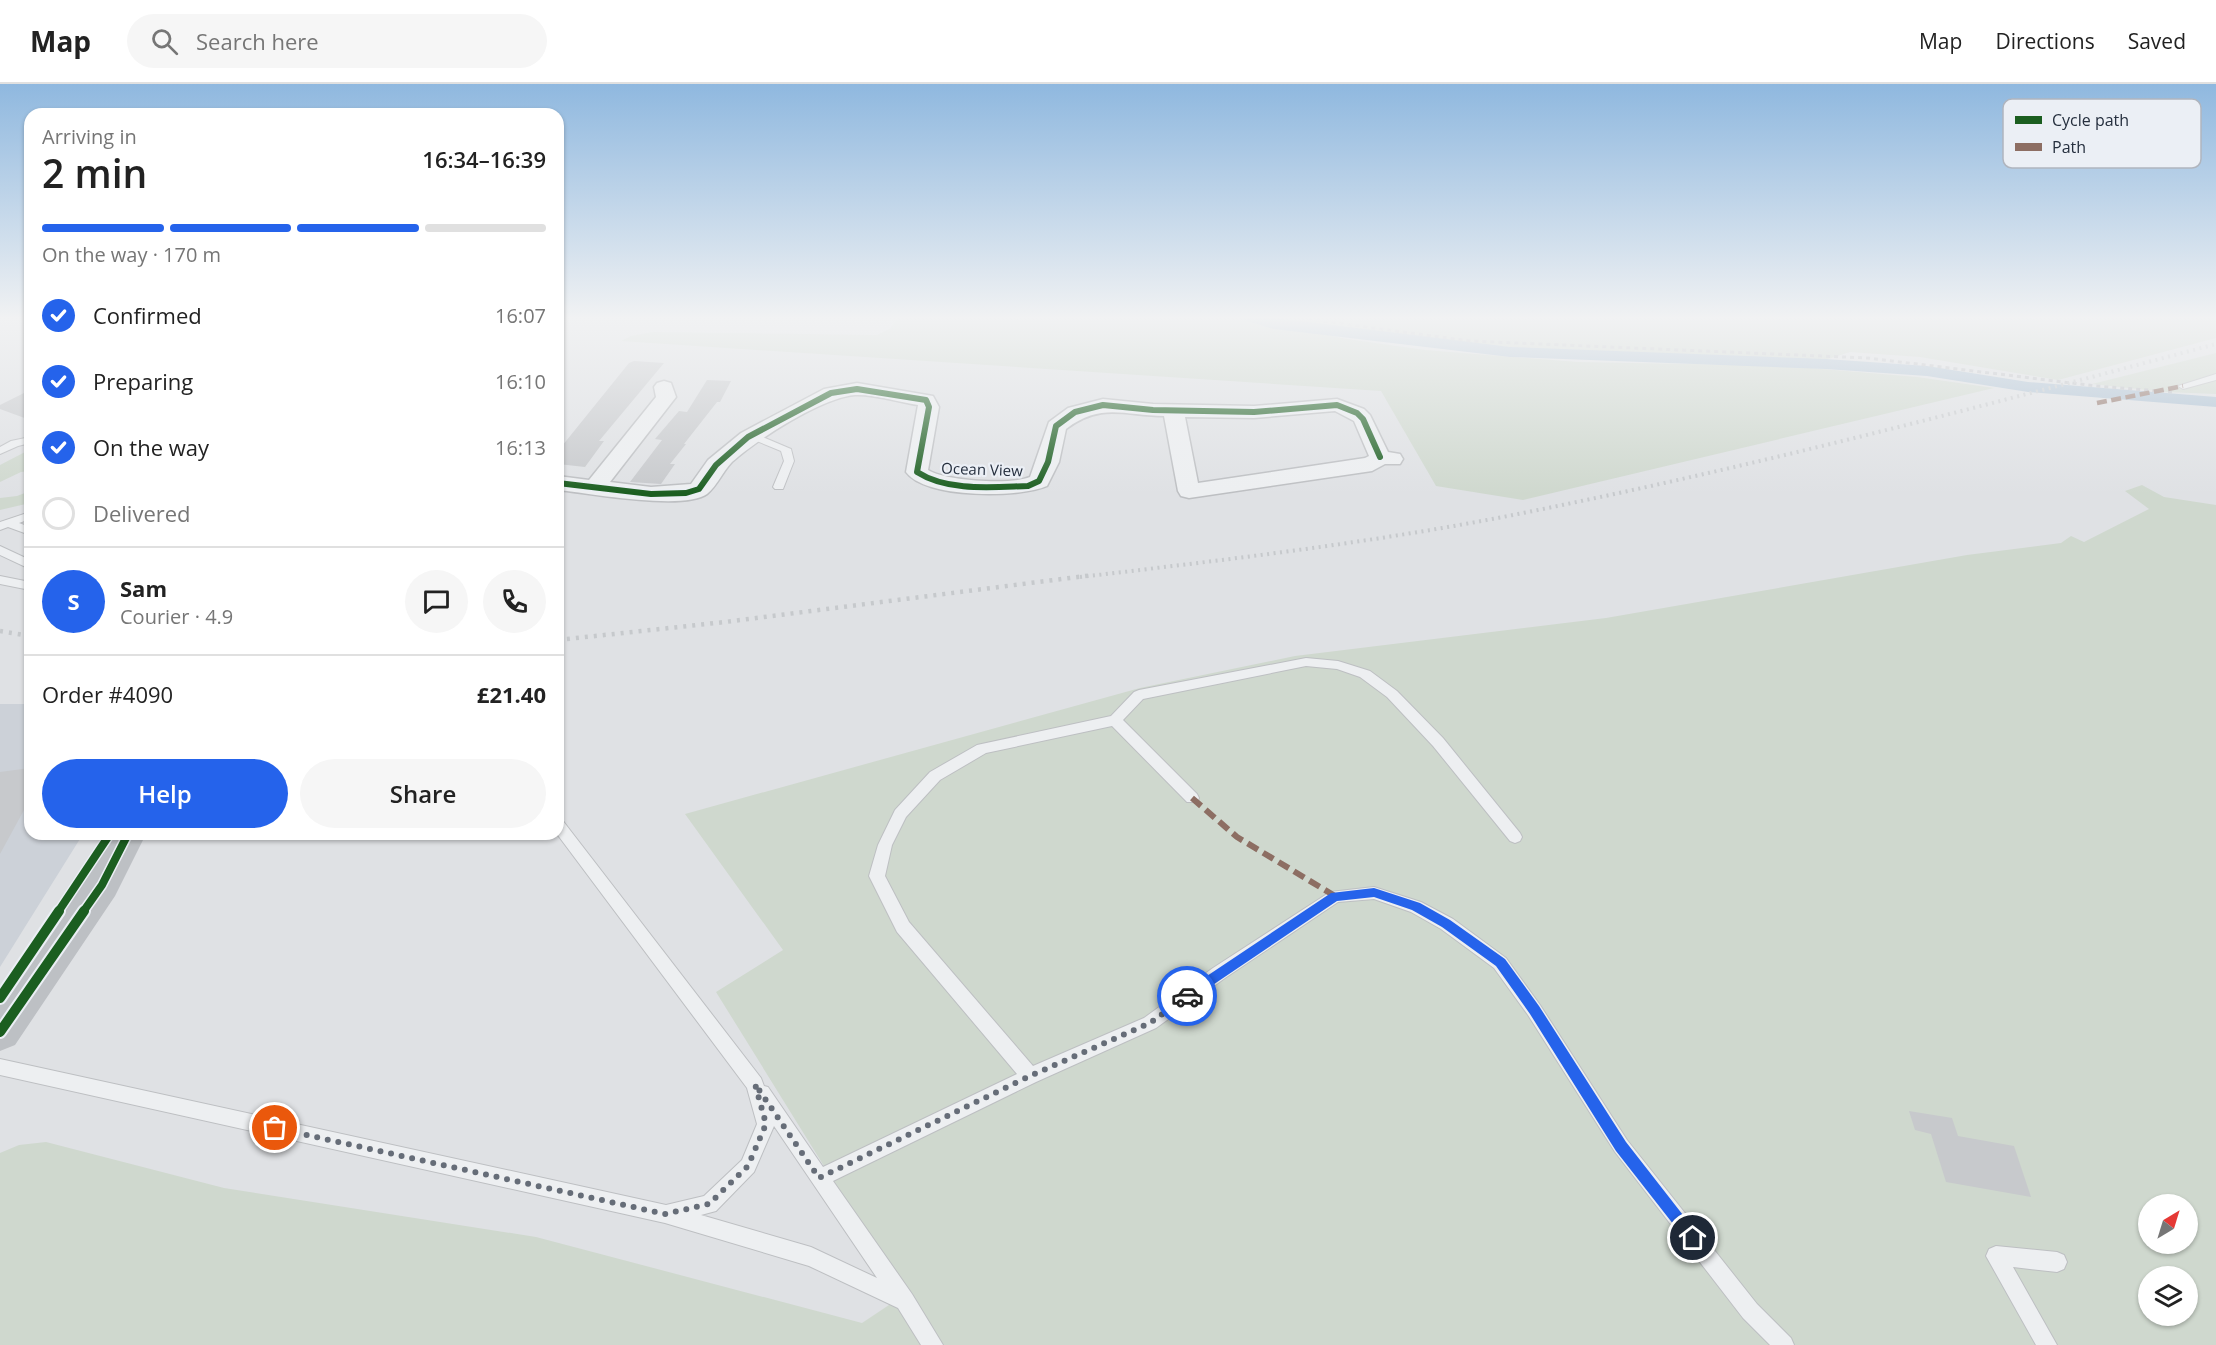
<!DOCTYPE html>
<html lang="en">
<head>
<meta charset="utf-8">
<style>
  :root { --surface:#fff; --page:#f6f6f6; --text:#222; --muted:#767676; --line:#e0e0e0; --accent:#2563eb }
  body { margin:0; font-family:"Open Sans",sans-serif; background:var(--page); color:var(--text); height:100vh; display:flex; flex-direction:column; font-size:22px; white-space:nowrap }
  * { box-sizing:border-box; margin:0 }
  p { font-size:20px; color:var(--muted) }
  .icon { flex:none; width:33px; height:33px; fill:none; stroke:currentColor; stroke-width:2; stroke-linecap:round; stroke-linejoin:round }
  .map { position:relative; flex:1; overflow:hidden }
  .sheet { position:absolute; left:24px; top:24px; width:540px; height:732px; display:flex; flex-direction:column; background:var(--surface); border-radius:18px; box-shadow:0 2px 4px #0004 }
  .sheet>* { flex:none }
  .needle { width:39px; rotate:38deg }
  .fabs { position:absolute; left:2138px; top:1110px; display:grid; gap:12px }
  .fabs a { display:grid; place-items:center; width:60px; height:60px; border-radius:50%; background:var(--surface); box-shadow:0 2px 4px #0004; font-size:30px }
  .pin { position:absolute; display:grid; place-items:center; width:51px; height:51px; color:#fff; margin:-26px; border:3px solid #fff; border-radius:50%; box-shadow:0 2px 6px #0007 }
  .courier { position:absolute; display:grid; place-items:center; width:60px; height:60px; margin:-30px; border:4px solid #2563eb; border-radius:50%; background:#fff; color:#222; box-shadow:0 2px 8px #0007 }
  .summary em { font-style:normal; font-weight:600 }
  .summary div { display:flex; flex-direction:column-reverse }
  .summary { display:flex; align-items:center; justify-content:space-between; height:102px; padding:0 18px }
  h1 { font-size:39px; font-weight:600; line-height:45px }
  .bar { display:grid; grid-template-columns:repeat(4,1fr); gap:9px 6px; align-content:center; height:72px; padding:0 18px }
  .bar i { height:8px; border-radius:4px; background:var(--line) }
  .bar .active { background:var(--accent) }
  .bar p { grid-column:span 4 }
  .line { display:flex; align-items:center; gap:15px; padding:0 18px; border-top:2px solid var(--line) }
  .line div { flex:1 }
  .round { display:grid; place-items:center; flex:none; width:63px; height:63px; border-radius:32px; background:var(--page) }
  ol { padding:0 18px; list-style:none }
  li { display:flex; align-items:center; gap:18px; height:66px }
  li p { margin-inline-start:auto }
  li .icon { padding:6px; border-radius:50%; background:var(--accent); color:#fff; stroke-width:4 }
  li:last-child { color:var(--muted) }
  li i { width:33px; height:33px; border:3px solid var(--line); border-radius:50% }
  .cta { display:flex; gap:12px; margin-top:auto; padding:12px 18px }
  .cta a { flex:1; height:69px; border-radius:36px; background:var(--accent); color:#fff; font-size:24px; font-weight:600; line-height:69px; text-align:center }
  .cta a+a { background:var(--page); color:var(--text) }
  header { display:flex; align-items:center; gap:36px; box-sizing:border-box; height:84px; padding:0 30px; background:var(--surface); border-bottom:2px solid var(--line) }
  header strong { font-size:28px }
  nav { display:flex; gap:33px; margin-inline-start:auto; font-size:21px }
  .search { width:420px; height:54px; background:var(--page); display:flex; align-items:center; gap:15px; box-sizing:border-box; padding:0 21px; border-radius:33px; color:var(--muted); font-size:22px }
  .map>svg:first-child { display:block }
  .built { fill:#ccd1d8 }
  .green { fill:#cfd8ce; fill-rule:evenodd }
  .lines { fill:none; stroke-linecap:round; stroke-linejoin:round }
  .canal { fill:#aabfd2; fill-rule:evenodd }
  .building { fill:#c7c9cc }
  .lane-casing { stroke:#bdbfc2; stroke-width:2 }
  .street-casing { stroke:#bdbfc2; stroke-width:3 }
  .path { stroke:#bdbfc4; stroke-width:3; stroke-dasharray:4 4; stroke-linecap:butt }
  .lane { fill:#edeff1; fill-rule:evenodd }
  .street { fill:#edeff1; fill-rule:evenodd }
  .secondary { fill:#bdc0c4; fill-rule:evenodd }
  .rail-far1 { stroke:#c6c9cc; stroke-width:4; stroke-dasharray:2 4.5; stroke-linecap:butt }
  .rail { stroke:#c6c9cc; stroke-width:4.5; stroke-dasharray:3 6; stroke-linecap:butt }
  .quiet-far1 { stroke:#8d6e63; stroke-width:4.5; stroke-dasharray:10 4.5; stroke-linecap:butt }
  .quiet { stroke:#8d6e63; stroke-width:6; stroke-dasharray:12 6; stroke-linecap:butt }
  .cycleway-far2-casing { stroke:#ebeff5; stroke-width:9 }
  .cycleway-far1-casing { stroke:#ebeff5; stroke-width:11 }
  .cycleway-casing { stroke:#ebeff5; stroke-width:14 }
  .cycleway-far2 { stroke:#1b5e20; stroke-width:6 }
  .cycleway-far1 { stroke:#1b5e20; stroke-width:8 }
  .cycleway { stroke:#1b5e20; stroke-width:10 }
  .route { fill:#2563eb }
  .done { stroke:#666d78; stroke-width:6; stroke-dasharray:0 10.8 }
  .labels { text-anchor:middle; stroke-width:4.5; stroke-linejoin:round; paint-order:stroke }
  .far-street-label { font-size:15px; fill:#252f3e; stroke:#ebeff5 }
  .key { fill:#ebeff5; stroke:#b0b5be; stroke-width:1.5 }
  .key-label { font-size:16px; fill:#252f3e }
</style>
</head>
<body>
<header>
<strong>Map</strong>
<div class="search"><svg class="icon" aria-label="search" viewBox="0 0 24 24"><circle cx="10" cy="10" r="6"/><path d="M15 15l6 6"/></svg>Search here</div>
<nav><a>Map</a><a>Directions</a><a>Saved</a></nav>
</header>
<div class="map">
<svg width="2216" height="1261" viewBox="0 0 2216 1261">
  <rect width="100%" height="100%" fill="#dfe1e4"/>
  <!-- built -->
  <path class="built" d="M0,620H30V750H83L0,883Z"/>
  <!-- green -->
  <g class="green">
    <path d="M899,233H1238L1347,255L1425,266L1578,278L1787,282L1917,293L1994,304L1523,416L1436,402L1381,307L621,257L631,252L653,248L877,251L891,244Z"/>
    <path d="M1277,233H2216V254L2058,296L1920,273L1850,268L1822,277L1600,269L1493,262L1301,239Z"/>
    <path d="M2216,269V310L2166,308L2092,300Z"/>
    <path d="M27,367L30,369V387L21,388L0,398V381Z"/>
    <path d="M2142,401L2164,413L2216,421V1261H0V1069L19,1061L46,1058L224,1104L536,1153L862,1239L904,1211L716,908L783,866L685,730L1140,604L1295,572L1606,534L1967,471L2061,459L2071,452L2084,458L2149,425L2125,407ZM2148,1120H2187V1160H2148ZM2148,1192H2187V1232H2148Z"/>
    <path d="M30,407V419L0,426V414L17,412Z"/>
  </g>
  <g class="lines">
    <!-- canal -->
    <path class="canal" d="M1241,233H1267L1510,263L1826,275L1927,282L2028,298L2216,313V323L2028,308L1927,292L1826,285L1510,273L1274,245L1244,236Z"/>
  </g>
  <!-- building -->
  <g class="building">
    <path d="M634,277L664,279L599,357H604L585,383L558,380V367L629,279Z"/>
    <path d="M707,296L731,297L720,318H717L684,360H686L670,380H675L661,400L630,398L662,356L655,355L679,327L687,328Z"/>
    <path d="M30,306V336L0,325V321Z"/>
    <path d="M30,684V715L0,770V688Z"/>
    <path d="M1909,1027L1952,1034L1958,1052L2014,1062L2031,1113L1946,1098L1931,1050L1915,1046Z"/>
  </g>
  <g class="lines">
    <defs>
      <g id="lane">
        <path d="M2216,290V296L2183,305L2178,302Z"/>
        <path d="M751,348L791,365L794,377L783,405H775L773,403L784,377L781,367L747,353L746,351Z"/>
        <path d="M30,353V359L18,362L0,370V363L11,357Z"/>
        <path d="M30,428V435L19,439L30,443V451L8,443L0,446V438Z"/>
        <path d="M0,462L30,476V485L0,471Z"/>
        <path d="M0,492L30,498V506L0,500Z"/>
        <path d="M1306,574L1338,577L1370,587L1397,607L1443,654L1520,749L1522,753L1520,757L1515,759L1510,757L1433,662L1387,613L1360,593L1337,585L1306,582L1143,615L1123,636L1197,710L1199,714L1197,718H1187L1112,642L986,669L940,696L906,733L892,761L885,792L909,838L1033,982L1144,934L1213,884L1330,808L1374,803L1421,818L1453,835L1506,874L1540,921L1627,1056L1757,1220L1791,1254L1794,1261H1770L1743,1234L1615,1068L1528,931L1494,884L1441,845L1411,828L1374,815L1338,818L1225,894L1156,944L1036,998L833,1097L912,1210L943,1261H921L898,1224L809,1182L665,1139L0,991V975L666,1121L704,1112L742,1076L757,1040L747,1004L557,750L558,735L563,737L761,994L764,1002L768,1003L823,1083L1017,990L897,848L869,792L878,761L895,726L930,688L977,661L1111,632L1134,608L1139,606ZM774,1042L877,1194L811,1163L701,1131L716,1127L754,1088Z"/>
        <path d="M1996,1162L2057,1168L2064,1171L2067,1178L2064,1185L2057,1188L2013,1183L2057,1261H2036L1986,1172L1989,1165Z"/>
      </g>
      <path id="street" d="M664,297L671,299L676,313L610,398L651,403L691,400L708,376L741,349L824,305L857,299L933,312L939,323L928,386C946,397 1011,401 1030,393L1049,338L1068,324L1103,315L1153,320L1254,322L1337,315L1364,325L1370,331L1388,368L1400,370L1403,375L1400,380H1385L1372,387L1189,414L1181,412L1178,407L1164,332C1124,332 1102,318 1066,345L1059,378L1047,402C1020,414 925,415 906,388L918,321C898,318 875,310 855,311C821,314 758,355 732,378C723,387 717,402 707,410C684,427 588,409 558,406V392L589,396L656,313L654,303L657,299ZM1335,327L1354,337L1369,372L1365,374L1198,399L1185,333L1254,334Z"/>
    </defs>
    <!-- lane casing -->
    <use href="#lane" class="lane-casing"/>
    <!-- street casing -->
    <use href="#street" class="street-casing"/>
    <!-- path -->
    <path class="path" d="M1292,233L1470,257L1868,274L2096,302L2172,308"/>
    <!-- lane -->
    <use href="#lane" class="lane"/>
    <!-- street -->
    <use href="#street" class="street"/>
    <!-- secondary -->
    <path class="secondary" d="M110,750H146L115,812L15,961L0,967V915L89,790Z"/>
    <!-- rail-far1 -->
    <path class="rail-far1" d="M1080,493C1225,476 1370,459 1513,431C1750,384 1983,322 2216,260"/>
    <!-- rail -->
    <g class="rail">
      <path d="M0,547L30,552"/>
      <path d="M558,556L725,538L1093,491"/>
    </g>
    <!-- quiet-far1 -->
    <path class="quiet-far1" d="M2097,319L2183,302"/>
    <!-- quiet -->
    <path class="quiet" d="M1192,714L1237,753L1335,812"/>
    <defs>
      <path id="cycleway-far2" d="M558,399L651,410L686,409L699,405L716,381L748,353L831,309L857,305L926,316L929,323L917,388C948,408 993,403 1028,402L1039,397L1048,378L1056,342L1075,328L1103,321L1153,326L1254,328L1337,321L1357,329L1363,335L1380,373"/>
      <g id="cycleway-far1">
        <path d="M58,828L110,750"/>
        <path d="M83,828L102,801L128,750"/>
      </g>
      <g id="cycleway">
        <path d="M0,914L59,827"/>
        <path d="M0,948L84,827"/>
      </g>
    </defs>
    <!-- cycleway-far2 casing -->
    <use href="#cycleway-far2" class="cycleway-far2-casing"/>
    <!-- cycleway-far1 casing -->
    <use href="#cycleway-far1" class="cycleway-far1-casing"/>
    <!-- cycleway casing -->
    <use href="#cycleway" class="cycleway-casing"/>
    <!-- cycleway-far2 -->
    <use href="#cycleway-far2" class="cycleway-far2"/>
    <!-- cycleway-far1 -->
    <use href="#cycleway-far1" class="cycleway-far1"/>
    <!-- cycleway -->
    <use href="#cycleway" class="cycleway"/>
  </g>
  <!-- sky -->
  <linearGradient id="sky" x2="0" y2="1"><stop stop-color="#8fb8df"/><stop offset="0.57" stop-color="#f1f2f3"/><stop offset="1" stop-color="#f1f2f3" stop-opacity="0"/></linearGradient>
  <rect width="2216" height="410" fill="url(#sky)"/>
  <!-- route -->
  <path class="route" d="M1374,804L1420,819L1450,836L1505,875L1539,922L1626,1058L1697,1149V1159H1688L1616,1067L1530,930L1496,882L1442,843L1412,826L1374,813L1337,817L1192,915H1183V908L1331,809Z"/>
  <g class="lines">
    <!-- done -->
    <path class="done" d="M275,1044L665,1130L709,1120L748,1082L766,1040L755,1000L819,1094L1030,992L1150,939L1187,912"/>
  </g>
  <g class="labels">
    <!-- far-street labels -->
    <g class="far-street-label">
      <text transform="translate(982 386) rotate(2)" y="5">Ocean View</text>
    </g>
  </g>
  <!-- legend -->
  <rect x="2003" y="15" width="198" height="69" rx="9" class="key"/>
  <rect x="2015" y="32" width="27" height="8" fill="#1b5e20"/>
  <rect x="2015" y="59" width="27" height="8" fill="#8d6e63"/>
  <g class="key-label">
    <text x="2052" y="42">Cycle path</text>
    <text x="2052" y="69">Path</text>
  </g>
</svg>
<div class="fabs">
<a><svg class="needle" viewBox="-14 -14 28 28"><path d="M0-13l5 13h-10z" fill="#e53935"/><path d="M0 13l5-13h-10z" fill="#767676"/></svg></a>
<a><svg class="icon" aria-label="layers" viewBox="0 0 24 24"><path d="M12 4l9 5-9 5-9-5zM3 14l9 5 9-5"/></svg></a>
</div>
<div class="pin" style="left:275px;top:1044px;background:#ea580c"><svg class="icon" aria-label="bag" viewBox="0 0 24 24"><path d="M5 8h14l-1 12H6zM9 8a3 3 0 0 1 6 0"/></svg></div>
<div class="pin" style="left:1693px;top:1154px;background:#1f2937"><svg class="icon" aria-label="home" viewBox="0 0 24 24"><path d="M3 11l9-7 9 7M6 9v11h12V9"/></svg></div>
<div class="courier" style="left:1187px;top:912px"><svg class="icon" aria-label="car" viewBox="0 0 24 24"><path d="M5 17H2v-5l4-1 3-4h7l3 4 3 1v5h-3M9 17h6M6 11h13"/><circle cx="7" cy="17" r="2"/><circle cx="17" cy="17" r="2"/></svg></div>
<section class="sheet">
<div class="summary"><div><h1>2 min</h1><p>Arriving in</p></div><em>16:34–16:39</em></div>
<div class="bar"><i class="active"></i><i class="active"></i><i class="active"></i><i></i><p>On the way · 170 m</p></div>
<ol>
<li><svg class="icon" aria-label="check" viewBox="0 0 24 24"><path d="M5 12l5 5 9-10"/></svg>Confirmed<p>16:07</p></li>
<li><svg class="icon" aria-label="check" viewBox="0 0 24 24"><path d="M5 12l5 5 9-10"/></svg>Preparing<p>16:10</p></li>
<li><svg class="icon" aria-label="check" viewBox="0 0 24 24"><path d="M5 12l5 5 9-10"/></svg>On the way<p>16:13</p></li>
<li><i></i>Delivered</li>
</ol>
<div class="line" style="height:108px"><b class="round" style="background:var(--accent);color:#fff">S</b><div><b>Sam</b><p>Courier · 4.9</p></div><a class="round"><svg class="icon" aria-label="chat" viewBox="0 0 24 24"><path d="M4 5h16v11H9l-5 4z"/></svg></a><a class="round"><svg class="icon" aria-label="phone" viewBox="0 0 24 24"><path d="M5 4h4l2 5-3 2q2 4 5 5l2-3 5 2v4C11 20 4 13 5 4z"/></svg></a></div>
<div class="line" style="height:78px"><div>Order #4090</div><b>£21.40</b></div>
<div class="cta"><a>Help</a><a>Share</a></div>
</section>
</div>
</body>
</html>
